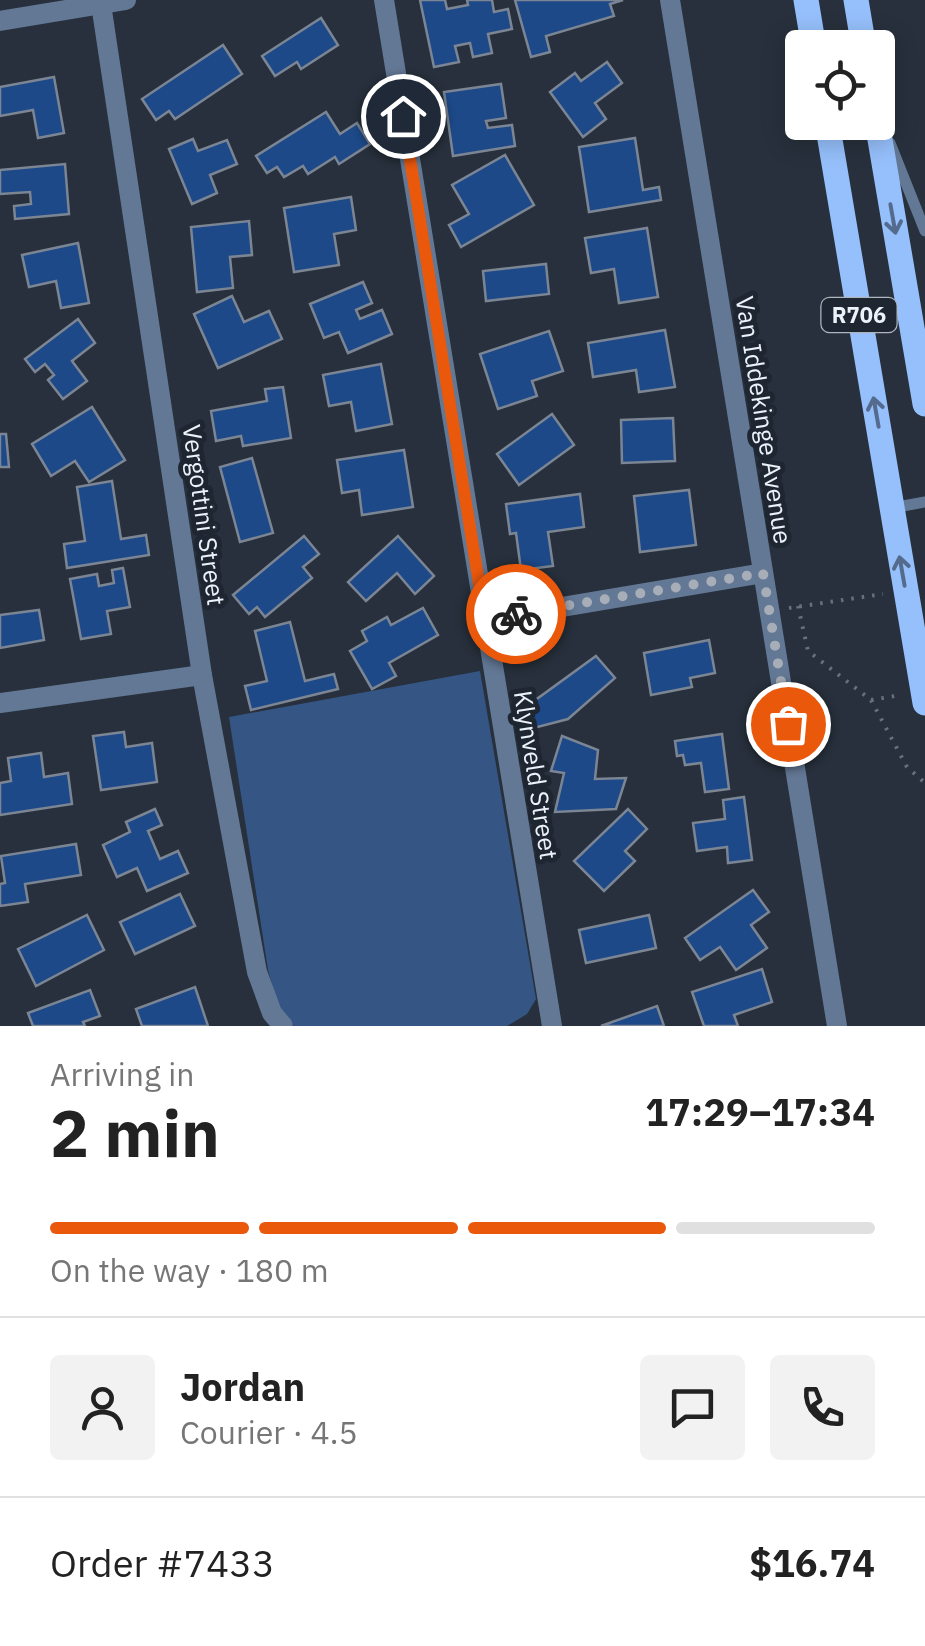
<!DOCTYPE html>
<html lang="en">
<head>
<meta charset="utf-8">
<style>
  :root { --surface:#fff; --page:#f2f2f2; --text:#222; --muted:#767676; --line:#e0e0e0; --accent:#ea580c }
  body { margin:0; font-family:"IBM Plex Sans",sans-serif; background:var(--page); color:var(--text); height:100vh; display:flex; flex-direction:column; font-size:38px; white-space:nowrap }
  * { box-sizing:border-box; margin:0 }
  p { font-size:32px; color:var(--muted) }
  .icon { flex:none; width:55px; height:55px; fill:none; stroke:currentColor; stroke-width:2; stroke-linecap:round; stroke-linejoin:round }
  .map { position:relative; height:1026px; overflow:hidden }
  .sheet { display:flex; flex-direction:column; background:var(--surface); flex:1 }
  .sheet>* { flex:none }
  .buttons { position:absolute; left:785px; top:30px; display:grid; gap:20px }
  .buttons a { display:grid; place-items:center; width:110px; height:110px; border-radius:10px; background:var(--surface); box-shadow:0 5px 25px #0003; font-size:50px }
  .pin { position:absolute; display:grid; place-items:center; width:85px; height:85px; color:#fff; margin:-42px; border:5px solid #fff; border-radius:50%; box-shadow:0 2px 10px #0007 }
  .courier { position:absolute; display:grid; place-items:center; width:100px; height:100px; margin:-50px; border:8px solid #ea580c; border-radius:50%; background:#fff; color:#222; box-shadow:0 2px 12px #0007 }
  .head em { font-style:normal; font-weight:800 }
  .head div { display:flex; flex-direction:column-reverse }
  .head { display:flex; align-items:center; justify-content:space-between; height:170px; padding:0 50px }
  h1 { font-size:65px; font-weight:800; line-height:75px }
  .bar { display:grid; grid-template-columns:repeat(4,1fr); gap:15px 10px; align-content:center; height:120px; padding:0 50px }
  .bar i { height:12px; border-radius:8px; background:var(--line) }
  .bar .current { background:var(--accent) }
  .bar p { grid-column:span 4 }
  .line { display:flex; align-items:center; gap:25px; padding:0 50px; border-top:2px solid var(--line) }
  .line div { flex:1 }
  .round { display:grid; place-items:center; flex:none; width:105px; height:105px; border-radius:10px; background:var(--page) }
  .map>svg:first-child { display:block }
  .green { fill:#355684 }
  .building { fill:#1d4988; stroke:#7b8593; stroke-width:2.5 }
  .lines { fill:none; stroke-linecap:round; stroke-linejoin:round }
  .path { stroke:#68707a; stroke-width:4; stroke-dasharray:2.5 8; stroke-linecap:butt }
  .service { stroke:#637895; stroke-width:11 }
  .minor { stroke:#637895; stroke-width:20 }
  .primary { stroke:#96c0fc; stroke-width:25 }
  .oneway { stroke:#546b8d }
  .done { stroke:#a7aeb8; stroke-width:10; stroke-dasharray:0 18 }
  .route { stroke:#ea580c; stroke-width:12 }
  .labels { text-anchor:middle; stroke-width:10; stroke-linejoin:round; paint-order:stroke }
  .shield { fill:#1e2632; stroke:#aeb5be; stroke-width:2.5 }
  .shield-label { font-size:22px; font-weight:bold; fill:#ecf2fa }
  .street-label { font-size:25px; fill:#ecf2fa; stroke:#1e2632 }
</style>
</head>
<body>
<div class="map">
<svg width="925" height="1026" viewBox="0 0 925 1026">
  <rect width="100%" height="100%" fill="#27303c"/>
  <!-- green -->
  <path class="green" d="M480,671L536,999L527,1014L507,1026H294L278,1007L268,970L229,717Z"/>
  <!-- building -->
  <g class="building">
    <path d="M420,0H445L447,9L468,5L467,0H492L494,12L508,9L512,29L488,34L492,53L473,57L470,43L455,46L459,62L434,67Z"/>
    <path d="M515,0H623L610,4L614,16L546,36L550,52L531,57Z"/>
    <path d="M321,18L338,45L301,69L297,62L275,76L262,56Z"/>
    <path d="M223,45L242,74L175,119L169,111L156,120L142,99Z"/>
    <path d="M607,62L622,83L595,103L606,119L583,137L550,92L575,73L581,81Z"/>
    <path d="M54,77L64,133L38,138L33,110L0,116V87Z"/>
    <path d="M501,84L506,118L486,121L488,128L512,125L515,146L453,156L444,92Z"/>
    <path d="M326,112L340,134L357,123L370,144L339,164L335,157L308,174L303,166L284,177L277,167L267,173L256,156Z"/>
    <path d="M635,138L643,190L659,187L661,200L589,212L579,147Z"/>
    <path d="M193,139L198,151L227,140L237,164L210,175L217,193L192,204L169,149Z"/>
    <path d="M505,155L534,205L461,247L449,225L469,214L452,185Z"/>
    <path d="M65,164L69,214L15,219L14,206L31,204L30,192L0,194V170Z"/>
    <path d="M351,197L356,230L334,234L339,265L294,272L284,208Z"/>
    <path d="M249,221L252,255L230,257L233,288L197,292L191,227Z"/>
    <path d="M647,228L658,297L619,303L614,269L591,273L585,238Z"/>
    <path d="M78,243L89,303L61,308L56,281L29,287L22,255Z"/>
    <path d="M546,264L549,294L486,301L483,271Z"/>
    <path d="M363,282L372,303L356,310L360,319L382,310L392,334L348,353L339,332L324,338L310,304Z"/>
    <path d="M232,296L244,322L269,311L282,339L218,368L194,314Z"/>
    <path d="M78,319L95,343L72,361L87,381L63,399L48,380L54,375L45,364L35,372L25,359Z"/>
    <path d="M665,330L675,387L639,392L636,370L593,377L588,343Z"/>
    <path d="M549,331L563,371L532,381L537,396L498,409L480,354Z"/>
    <path d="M381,364L392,424L356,431L351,402L329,406L323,375Z"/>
    <path d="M283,387L291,438L243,446L241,436L216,441L211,411L267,401L265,389Z"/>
    <path d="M92,407L125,460L89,482L75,461L51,476L32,444Z"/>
    <path d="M552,414L574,445L519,485L497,454Z"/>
    <path d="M673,418L675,461L622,463L621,420Z"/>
    <path d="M0,434H6L9,467H0Z"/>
    <path d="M404,450L413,507L362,515L359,490L342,493L337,460Z"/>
    <path d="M252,458L273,533L240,542L220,467Z"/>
    <path d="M112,481L121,539L146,535L149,555L67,568L64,544L85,541L77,487Z"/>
    <path d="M689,490L696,545L640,552L634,496Z"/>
    <path d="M580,494L584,527L548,532L553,566L521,570L516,533L510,534L506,504Z"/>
    <path d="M304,536L319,554L303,567L312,578L265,617L257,607L249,614L233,595Z"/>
    <path d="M398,536L434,576L415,594L397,573L366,601L348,582Z"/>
    <path d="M123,568L130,607L107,611L111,634L81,639L70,579L97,574L99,586L114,583L112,570Z"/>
    <path d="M423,608L438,635L389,663L396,676L372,689L350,651L367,641L362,631L387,617L391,625Z"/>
    <path d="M39,610L44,640L0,648V615Z"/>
    <path d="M290,622L305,681L334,674L338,689L251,710L245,686L267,681L255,631Z"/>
    <path d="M709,640L715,673L690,678L692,687L651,695L644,653Z"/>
    <path d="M596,656L615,678L568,719L530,729V704Z"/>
    <path d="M124,732L126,747L152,743L157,782L101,790L93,736Z"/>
    <path d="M722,734L729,789L705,792L701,763L685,765L683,755L677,756L675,741Z"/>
    <path d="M562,736L598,750L595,779L626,778L616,809L555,812L564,773L551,771Z"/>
    <path d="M41,753L44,777L68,773L72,804L0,815V783L11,781L8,758Z"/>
    <path d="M744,797L752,860L728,863L727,847L697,851L693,823L725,819L723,800Z"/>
    <path d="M155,809L162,825L148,831L160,859L178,851L188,873L147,891L137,868L117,877L103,845L130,832L126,822Z"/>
    <path d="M628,809L647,829L625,851L635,861L604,891L574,861Z"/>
    <path d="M76,844L81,875L25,884L28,902L0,906V884L5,883L1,856Z"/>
    <path d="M753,890L769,912L751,925L767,948L736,970L720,947L700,960L685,938Z"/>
    <path d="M180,894L195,926L135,954L120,922Z"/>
    <path d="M87,915L104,950L36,986L18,949Z"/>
    <path d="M649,915L656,948L586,963L579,930Z"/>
    <path d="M762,969L772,1002L734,1015L738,1026H704L692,992Z"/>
    <path d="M195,987L208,1026H142L136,1009Z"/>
    <path d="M90,990L100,1016L83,1022L85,1026H33L28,1013Z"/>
    <path d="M657,1006L664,1026H601Z"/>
  </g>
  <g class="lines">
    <!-- path -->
    <g class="path">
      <path d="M798,606L808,651L871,700L907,767L925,783"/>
      <path d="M789,608L883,594"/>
      <path d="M871,700L901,695"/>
    </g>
    <!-- service -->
    <g class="service">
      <path d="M890,143L925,231"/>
      <path d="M892,508L925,502"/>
    </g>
    <!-- minor -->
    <g class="minor">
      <path d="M384,0L552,1026"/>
      <path d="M670,0L837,1026"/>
      <path d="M101,4L202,675L257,972L272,1013L283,1026"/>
      <path d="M0,21L126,0"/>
      <path d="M485,620L763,573"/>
      <path d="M0,703L202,675"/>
    </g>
    <!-- primary -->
    <g class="primary">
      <path d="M806,0L814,48"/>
      <path d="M856,0L864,48"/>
      <path d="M827,122L925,703"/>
      <path d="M877,122L925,404"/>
    </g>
  </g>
  <!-- one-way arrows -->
  <defs><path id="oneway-shaft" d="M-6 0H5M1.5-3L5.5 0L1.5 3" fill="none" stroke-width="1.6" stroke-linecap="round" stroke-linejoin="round" transform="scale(2.5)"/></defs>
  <g class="oneway">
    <use href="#oneway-shaft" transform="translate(893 219) rotate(80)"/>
    <use href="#oneway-shaft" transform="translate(876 412) rotate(-100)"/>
    <use href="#oneway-shaft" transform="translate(902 571) rotate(-100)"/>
  </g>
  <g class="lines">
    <!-- done -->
    <path class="done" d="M516,614L763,573L788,724"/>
    <!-- route -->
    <path class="route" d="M403,116L485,620L516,614"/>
  </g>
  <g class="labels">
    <!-- shield labels -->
    <rect class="shield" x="821.5" y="298" width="75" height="34" rx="8"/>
    <g class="shield-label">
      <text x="859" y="323">R706</text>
    </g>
    <!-- street labels -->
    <g class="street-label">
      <text transform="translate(764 420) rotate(81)" y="9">Van Iddekinge Avenue</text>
      <text transform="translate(204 515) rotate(82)" y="9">Vergottini Street</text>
      <text transform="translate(536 775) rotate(81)" y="9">Klynveld Street</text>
    </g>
  </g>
</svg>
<div class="buttons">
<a><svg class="icon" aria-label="locate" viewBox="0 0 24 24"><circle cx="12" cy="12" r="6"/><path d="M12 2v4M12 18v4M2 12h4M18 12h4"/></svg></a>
</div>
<div class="pin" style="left:788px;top:724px;background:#ea580c"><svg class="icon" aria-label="bag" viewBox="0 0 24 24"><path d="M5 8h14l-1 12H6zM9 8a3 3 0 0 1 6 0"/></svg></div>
<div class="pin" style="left:403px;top:116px;background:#1f2937"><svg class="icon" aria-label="home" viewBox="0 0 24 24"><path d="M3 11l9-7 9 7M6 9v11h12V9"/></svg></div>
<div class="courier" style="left:516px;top:614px"><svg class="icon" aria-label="bike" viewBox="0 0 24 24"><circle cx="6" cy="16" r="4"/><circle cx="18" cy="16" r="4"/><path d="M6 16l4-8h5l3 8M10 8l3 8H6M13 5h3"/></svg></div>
</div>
<section class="sheet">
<div class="head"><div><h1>2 min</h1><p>Arriving in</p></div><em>17:29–17:34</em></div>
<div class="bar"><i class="current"></i><i class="current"></i><i class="current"></i><i></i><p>On the way · 180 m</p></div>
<div class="line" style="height:180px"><a class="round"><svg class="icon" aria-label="person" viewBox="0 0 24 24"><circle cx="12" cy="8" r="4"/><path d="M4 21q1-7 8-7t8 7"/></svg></a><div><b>Jordan</b><p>Courier · 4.5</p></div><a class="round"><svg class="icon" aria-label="chat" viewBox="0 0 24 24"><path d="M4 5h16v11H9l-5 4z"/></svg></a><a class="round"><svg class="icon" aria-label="phone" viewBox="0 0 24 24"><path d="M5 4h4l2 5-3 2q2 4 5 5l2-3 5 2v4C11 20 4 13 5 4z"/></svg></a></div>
<div class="line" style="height:130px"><div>Order #7433</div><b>$16.74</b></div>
</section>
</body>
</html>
